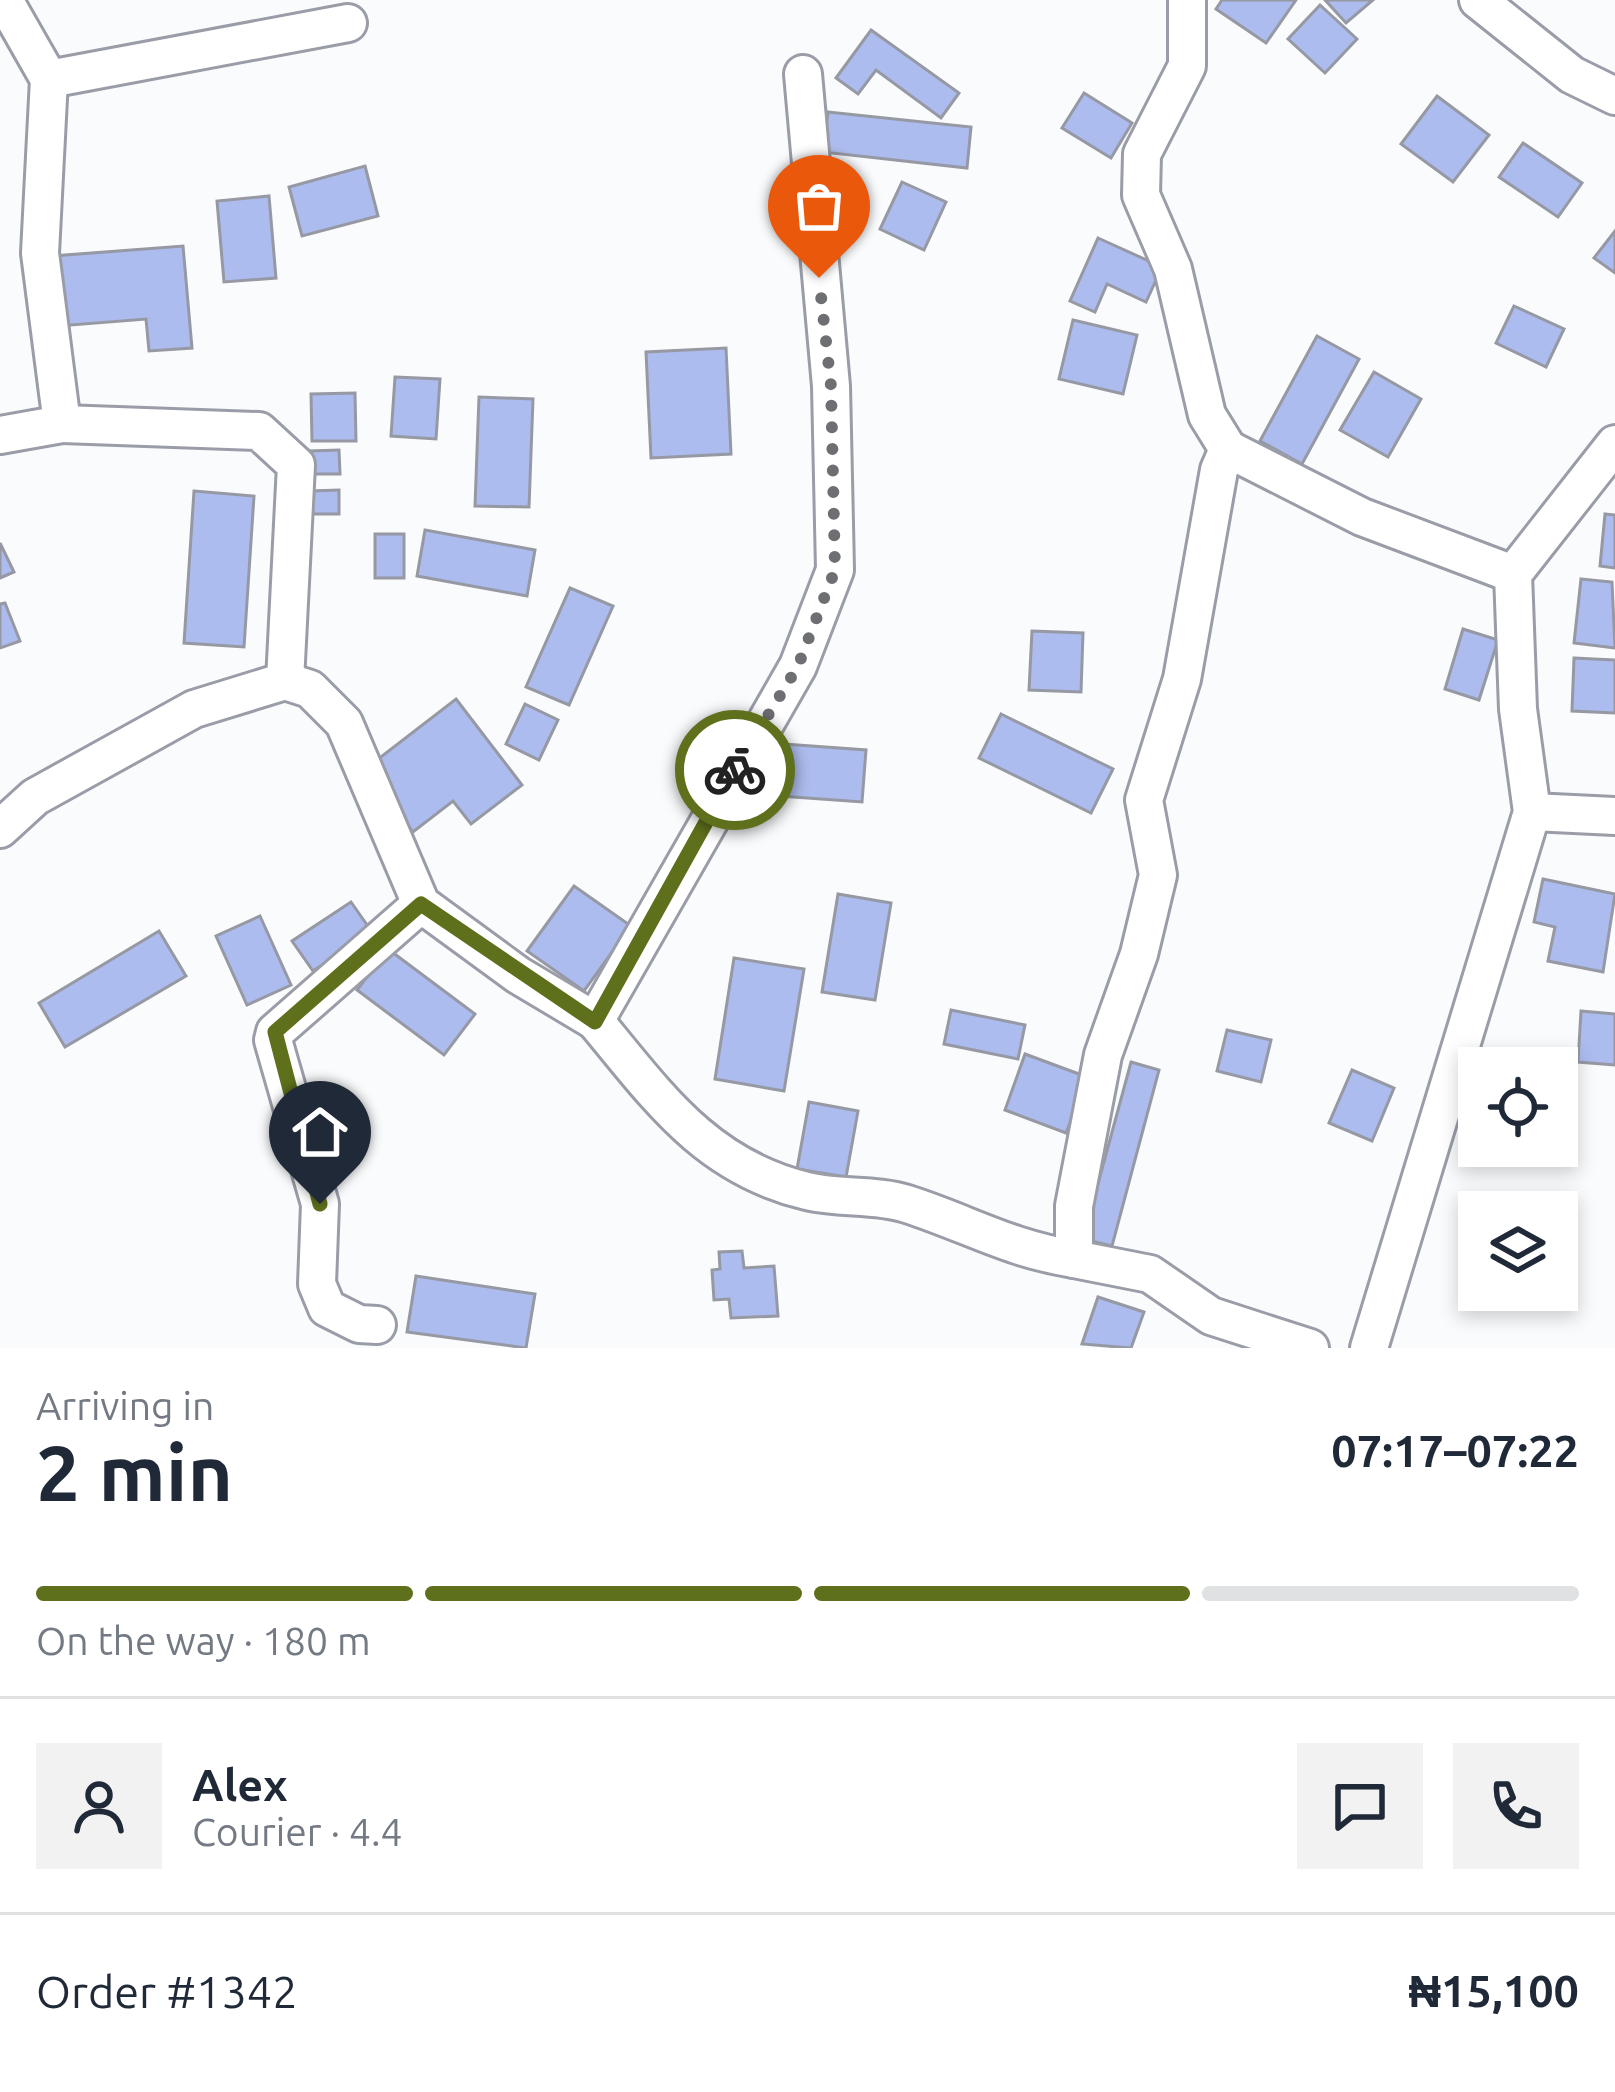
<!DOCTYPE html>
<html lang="en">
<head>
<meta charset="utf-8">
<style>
  :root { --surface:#fff; --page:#f2f2f3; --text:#1f2937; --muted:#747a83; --line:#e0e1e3; --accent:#5f701c }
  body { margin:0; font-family:Ubuntu,sans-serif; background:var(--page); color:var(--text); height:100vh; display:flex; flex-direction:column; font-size:45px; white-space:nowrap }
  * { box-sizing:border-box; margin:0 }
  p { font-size:39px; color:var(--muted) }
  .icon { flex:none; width:66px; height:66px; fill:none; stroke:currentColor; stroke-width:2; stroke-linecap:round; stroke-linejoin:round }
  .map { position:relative; height:1348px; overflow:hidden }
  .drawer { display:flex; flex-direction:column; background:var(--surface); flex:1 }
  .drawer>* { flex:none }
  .buttons { position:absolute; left:1458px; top:1047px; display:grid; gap:24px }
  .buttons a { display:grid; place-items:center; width:120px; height:120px; border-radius:0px; background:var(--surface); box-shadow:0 6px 18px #0003; font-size:60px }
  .pin { position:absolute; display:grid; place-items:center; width:102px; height:102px; color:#fff; margin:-123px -51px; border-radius:50% 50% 50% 0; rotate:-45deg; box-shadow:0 0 12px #0007 }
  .pin .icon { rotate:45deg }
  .courier { position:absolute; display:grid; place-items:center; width:120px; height:120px; margin:-60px; border:9px solid #5f701c; border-radius:50%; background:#fff; color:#222; box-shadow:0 3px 15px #0007 }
  .overview em { font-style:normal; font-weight:700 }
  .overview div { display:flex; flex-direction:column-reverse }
  .overview { display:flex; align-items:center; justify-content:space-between; height:204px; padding:0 36px }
  h1 { font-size:78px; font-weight:700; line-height:90px }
  .bar { display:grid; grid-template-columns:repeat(4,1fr); gap:18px 12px; align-content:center; height:144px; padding:0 36px }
  .bar i { height:15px; border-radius:9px; background:var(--line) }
  .bar .current { background:var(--accent) }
  .bar p { grid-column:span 4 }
  .line { display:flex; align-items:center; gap:30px; padding:0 36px; border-top:3px solid var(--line) }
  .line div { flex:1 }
  .round { display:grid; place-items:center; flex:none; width:126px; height:126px; border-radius:0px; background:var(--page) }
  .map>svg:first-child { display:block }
  .building { fill:#acbcee; stroke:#9699a3; stroke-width:3 }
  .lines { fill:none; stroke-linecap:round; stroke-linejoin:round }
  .minor-casing { stroke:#9a9da7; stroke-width:42 }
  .minor { stroke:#fff; stroke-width:36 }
  .done { stroke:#6e6f72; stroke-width:12; stroke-dasharray:0 21.6 }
  .route { stroke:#5f701c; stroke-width:15 }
</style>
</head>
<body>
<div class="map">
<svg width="1615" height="1348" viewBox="0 0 1615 1348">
  <rect width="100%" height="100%" fill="#fafbfd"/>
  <!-- building -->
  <g class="building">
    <path d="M1222,0H1296L1266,43L1216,9Z"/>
    <path d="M1325,0H1373L1346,23Z"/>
    <path d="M1320,5L1357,39L1325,73L1288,39Z"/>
    <path d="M871,30L959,93L941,118L876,70L858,94L836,78Z"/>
    <path d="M1084,93L1132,123L1111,158L1062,128Z"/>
    <path d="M1437,96L1489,135L1453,182L1401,144Z"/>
    <path d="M828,112L971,127L967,168L823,152Z"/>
    <path d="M1523,143L1582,183L1558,217L1499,177Z"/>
    <path d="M365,166L378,216L302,236L289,187Z"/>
    <path d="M902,182L946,202L924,250L880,229Z"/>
    <path d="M269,196L276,278L224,282L217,201Z"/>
    <path d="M1615,231V273L1594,258Z"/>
    <path d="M1098,238L1162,267L1146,302L1107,284L1095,312L1070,301Z"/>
    <path d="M183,246L192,348L149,351L146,319L59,326L53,256Z"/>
    <path d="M1514,306L1564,329L1546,367L1496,343Z"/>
    <path d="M1073,320L1137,335L1123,394L1059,379Z"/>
    <path d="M1317,336L1359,359L1302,464L1260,441Z"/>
    <path d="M726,348L731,454L651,458L646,352Z"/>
    <path d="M1374,372L1421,399L1388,457L1340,430Z"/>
    <path d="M395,377L440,379L436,439L391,436Z"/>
    <path d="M355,393L356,441H312L311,394Z"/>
    <path d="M479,397L533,399L529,507L475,506Z"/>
    <path d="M339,450L340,474H310L309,451Z"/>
    <path d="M339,490V514H309V491Z"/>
    <path d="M194,491L254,496L244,647L184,643Z"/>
    <path d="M1605,514L1615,515V568L1600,566Z"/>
    <path d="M425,530L535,550L527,596L417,576Z"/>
    <rect x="375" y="534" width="29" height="44"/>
    <path d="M0,543L14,572L0,578Z"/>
    <path d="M1581,579L1612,582L1615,648L1574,643Z"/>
    <path d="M570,588L613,606L569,705L526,687Z"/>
    <path d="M5,603L20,641L0,648V604Z"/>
    <path d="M1463,629L1498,640L1479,700L1445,689Z"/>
    <path d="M1032,631L1083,633L1081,692L1029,690Z"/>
    <path d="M1574,658L1615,660V713L1572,711Z"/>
    <path d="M456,699L522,785L471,824L453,801L413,832L364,770Z"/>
    <path d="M525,704L558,720L539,760L506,744Z"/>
    <path d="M1001,714L1113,769L1091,813L979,758Z"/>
    <path d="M770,743L866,750L862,802L766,795Z"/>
    <path d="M1543,879L1615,894L1603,972L1548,961L1555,927L1534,922Z"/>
    <path d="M574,886L631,926L584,991L527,951Z"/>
    <path d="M838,894L891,903L875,1000L822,992Z"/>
    <path d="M351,902L372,932L313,971L292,941Z"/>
    <path d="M260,916L291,985L247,1005L216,936Z"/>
    <path d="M159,931L186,976L65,1047L39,1003Z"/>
    <path d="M388,949L475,1014L444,1055L357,990Z"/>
    <path d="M734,958L804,969L784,1091L715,1079Z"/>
    <path d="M951,1010L1025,1025L1018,1059L944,1044Z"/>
    <path d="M1581,1011L1615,1014V1065L1578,1062Z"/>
    <path d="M1227,1030L1271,1040L1261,1082L1217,1071Z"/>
    <path d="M1025,1054L1087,1077L1066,1133L1005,1110Z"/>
    <path d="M1131,1062L1159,1070L1112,1246L1083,1239Z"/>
    <path d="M1352,1070L1394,1088L1372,1141L1329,1123Z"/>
    <path d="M809,1102L858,1111L846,1177L797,1169Z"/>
    <path d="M742,1251L744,1268L774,1266L778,1316L731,1318L729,1299L714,1300L712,1270L720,1269L719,1252Z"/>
    <path d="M416,1276L535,1294L526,1348L407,1332Z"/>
    <path d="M1098,1297L1144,1312L1131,1348L1082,1344Z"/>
  </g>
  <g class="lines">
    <defs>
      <g id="minor">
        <path d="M1187,0V66L1142,154L1141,195L1173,269L1207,415L1228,449"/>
        <path d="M1478,0L1572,75L1615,96"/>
        <path d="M49,79L348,23"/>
        <path d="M62,424L259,431L296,465L285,681"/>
        <path d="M0,435L62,424L40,253L49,79L4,0"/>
        <path d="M1532,812L1615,816"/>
        <path d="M0,829L35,797L194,709L285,681L310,689L344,723L421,904L518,975L595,1021L798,666L835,570L831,386L803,74"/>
        <path d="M595,1021C658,1097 706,1167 807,1191C839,1199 876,1194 907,1204C969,1224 1007,1248 1074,1259"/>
        <path d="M377,1325L359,1324L327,1308L317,1284L320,1204L273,1040L275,1032L421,904"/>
        <path d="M1310,1348L1211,1316L1150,1274L1074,1259V1206L1103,1055L1139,954L1158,875L1144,800L1182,679L1219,470L1228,449L1362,517L1513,574"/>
        <path d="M1369,1348L1532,812L1518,709L1513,574L1615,444"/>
      </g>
    </defs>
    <!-- minor casing -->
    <use href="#minor" class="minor-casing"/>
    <!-- minor -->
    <use href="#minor" class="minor"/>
  </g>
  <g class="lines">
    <!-- done -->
    <path class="done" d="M735,770L798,666L835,570L831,386L819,278"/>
    <!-- route -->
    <path class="route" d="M320,1204L275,1032L421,904L595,1022L735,770"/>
  </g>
</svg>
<div class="buttons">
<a><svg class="icon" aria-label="locate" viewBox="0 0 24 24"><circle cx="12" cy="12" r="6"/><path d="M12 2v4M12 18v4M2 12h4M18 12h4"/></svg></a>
<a><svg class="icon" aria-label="layers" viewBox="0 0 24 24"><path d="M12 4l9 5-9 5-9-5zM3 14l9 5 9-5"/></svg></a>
</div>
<div class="pin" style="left:819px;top:278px;background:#ea580c"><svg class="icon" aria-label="bag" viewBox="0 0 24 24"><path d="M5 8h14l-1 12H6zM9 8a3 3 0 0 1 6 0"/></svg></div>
<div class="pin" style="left:320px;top:1204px;background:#1f2937"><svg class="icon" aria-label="home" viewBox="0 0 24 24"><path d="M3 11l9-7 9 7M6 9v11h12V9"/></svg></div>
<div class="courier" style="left:735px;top:770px"><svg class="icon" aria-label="bike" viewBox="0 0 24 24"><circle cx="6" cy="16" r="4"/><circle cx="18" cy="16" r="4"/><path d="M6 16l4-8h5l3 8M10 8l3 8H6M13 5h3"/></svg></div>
</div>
<section class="drawer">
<div class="overview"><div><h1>2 min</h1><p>Arriving in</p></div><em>07:17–07:22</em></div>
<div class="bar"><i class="current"></i><i class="current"></i><i class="current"></i><i></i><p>On the way · 180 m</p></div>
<div class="line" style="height:216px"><a class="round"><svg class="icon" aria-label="person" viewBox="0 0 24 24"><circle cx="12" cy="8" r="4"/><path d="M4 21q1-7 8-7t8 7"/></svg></a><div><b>Alex</b><p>Courier · 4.4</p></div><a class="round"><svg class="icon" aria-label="chat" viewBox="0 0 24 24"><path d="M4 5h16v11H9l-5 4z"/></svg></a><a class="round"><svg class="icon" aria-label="phone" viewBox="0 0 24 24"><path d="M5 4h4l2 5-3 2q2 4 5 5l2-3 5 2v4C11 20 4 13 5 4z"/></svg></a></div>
<div class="line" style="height:156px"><div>Order #1342</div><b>₦15,100</b></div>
</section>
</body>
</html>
